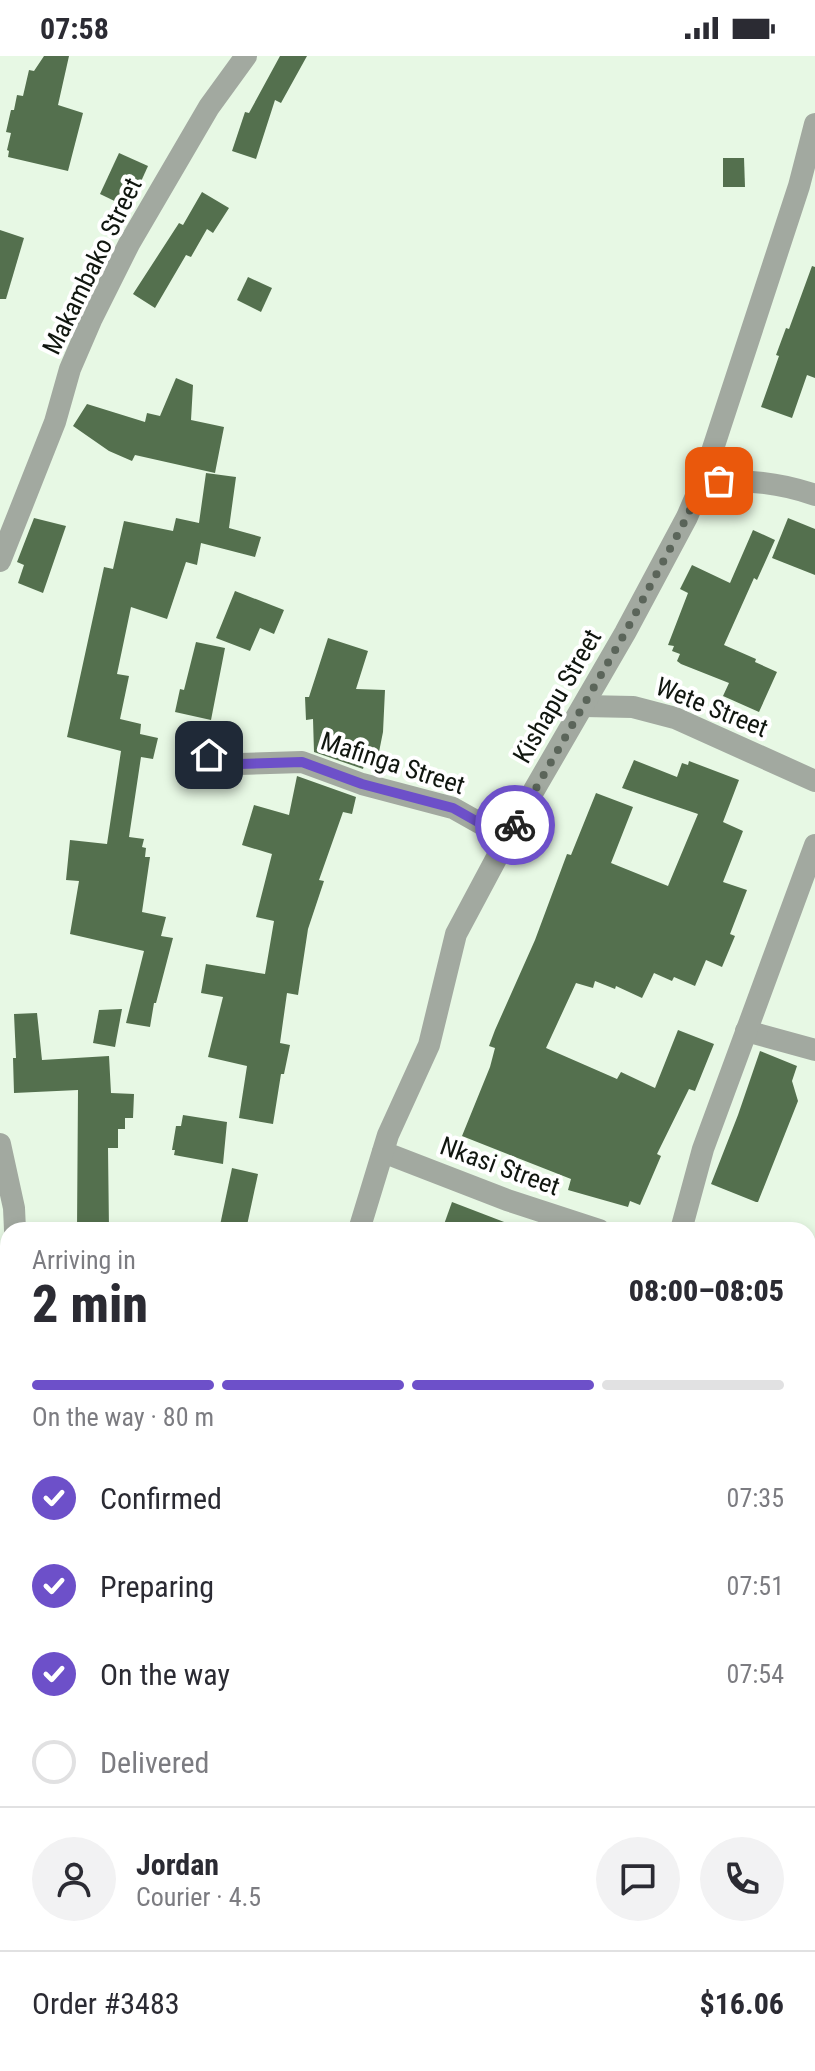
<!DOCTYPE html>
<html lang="en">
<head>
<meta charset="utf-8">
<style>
  :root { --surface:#fff; --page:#f2f2f3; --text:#2b2b33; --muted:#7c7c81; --line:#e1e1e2; --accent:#6d50c9 }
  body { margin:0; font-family:"Roboto Condensed",sans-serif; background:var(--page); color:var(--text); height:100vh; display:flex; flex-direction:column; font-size:30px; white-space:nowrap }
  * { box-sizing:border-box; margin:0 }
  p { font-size:26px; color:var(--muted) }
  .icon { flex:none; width:44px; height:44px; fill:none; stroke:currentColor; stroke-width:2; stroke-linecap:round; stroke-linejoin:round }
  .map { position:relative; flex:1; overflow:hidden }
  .details { position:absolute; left:0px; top:1166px; width:816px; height:850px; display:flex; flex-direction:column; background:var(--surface); border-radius:24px 24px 0 0; box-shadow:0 4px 12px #0003 }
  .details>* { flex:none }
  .pin { position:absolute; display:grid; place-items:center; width:68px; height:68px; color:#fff; margin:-34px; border-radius:16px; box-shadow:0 4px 12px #0006 }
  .courier { position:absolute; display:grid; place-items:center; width:80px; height:80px; margin:-40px; border:6px solid #6d50c9; border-radius:50%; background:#fff; color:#222; box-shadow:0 2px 10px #0007 }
  .overview em { font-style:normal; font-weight:800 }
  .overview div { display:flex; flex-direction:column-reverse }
  .overview { display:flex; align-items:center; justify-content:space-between; height:136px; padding:0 32px }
  h1 { font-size:52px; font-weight:800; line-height:60px }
  .bar { display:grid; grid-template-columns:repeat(4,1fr); gap:12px 8px; align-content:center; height:96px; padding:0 32px }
  .bar i { height:10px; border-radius:6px; background:var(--line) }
  .bar .selected { background:var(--accent) }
  .bar p { grid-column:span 4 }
  .line { display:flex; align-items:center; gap:20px; padding:0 32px; border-top:2px solid var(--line) }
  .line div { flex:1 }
  .round { display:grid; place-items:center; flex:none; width:84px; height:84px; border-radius:42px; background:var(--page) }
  ol { padding:0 32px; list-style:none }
  li { display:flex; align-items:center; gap:24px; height:88px }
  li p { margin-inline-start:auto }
  li .icon { padding:8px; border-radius:50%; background:var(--accent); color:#fff; stroke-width:4 }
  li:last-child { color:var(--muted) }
  li i { width:44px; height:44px; border:4px solid var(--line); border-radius:50% }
  .status { display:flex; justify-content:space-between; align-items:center; height:56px; padding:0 40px; background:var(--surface); direction:ltr }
  .status svg { height:22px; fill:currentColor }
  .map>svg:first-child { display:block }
  .building { fill:#54704e }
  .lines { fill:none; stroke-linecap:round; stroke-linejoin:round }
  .minor { stroke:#a2a9a0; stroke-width:22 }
  .done { stroke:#5b655a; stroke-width:8; stroke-dasharray:0 14.4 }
  .route { stroke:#6d50c9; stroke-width:10 }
  .labels { text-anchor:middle; stroke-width:8; stroke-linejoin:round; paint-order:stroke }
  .street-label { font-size:26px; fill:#10160f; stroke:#fff }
</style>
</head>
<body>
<div class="status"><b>07:58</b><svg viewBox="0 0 49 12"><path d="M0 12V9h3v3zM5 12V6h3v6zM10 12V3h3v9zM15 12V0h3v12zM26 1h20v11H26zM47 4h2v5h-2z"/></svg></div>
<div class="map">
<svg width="815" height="2015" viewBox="0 0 815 2015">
  <rect width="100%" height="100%" fill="#e7f8e4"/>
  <!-- building -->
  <g class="building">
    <path d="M44,0H69L58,49L83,57L68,115L8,101L9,95L7,94L11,77L6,76L11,54H14L17,39L23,40L29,14L34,15Z"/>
    <path d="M280,0H307L281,47L275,44L256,103L232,95L245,56L249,57Z"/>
    <path d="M119,97L148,110L129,152L100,138Z"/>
    <path d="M723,102H744L745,131H723Z"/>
    <path d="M202,136L229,152L213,177L207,173L191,201L186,199L155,252L133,238L179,167L183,169Z"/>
    <path d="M0,174L24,182L6,243H0Z"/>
    <path d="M812,210L815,211V322L807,319L792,362L761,351L779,300L776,299L786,272L789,273Z"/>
    <path d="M248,221L272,232L261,256L237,244Z"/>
    <path d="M176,322L193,329L191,364L224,371L215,417L135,399L132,405L109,395L73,370L87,348L145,366L147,357L160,360Z"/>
    <path d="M206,417L236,421L229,472L261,481L255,501L201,487L197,509L186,506L167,563L131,551L117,618L129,620L120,663L141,668L140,678L158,682L153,703L141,701L129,781L144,783L142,791L146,792L145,801H150L142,856L166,861L161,880L173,882L156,947H154L150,971L126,967L144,895L70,878L79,825L66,824L70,784L107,788L121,695L67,681L104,511L113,513L124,465L173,475L176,462L199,467Z"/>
    <path d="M34,462L66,470L43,537L18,527L24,509L17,506Z"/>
    <path d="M788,462L815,473V519L772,502Z"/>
    <path d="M753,474L775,484L757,524L754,522L724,589L756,603L755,606L777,616L759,656L723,640L729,627L681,608L677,605L680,598L672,595L674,590L668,589L688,537L680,533L692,509L730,527Z"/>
    <path d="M235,535L284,554L274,578L260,572L250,595L216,582Z"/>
    <path d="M328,582L368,595L356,633L385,634L383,676L376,711L364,709L363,713L314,696L313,663L306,664L305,641H309Z"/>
    <path d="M196,586L225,592L211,664L175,656L180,633L184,634Z"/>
    <path d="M634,704L677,721L682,707L688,709L689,705L739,724L723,766L743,775L723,826L747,834L730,878L735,880L722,911L706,904L695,930L674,921L672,925L654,917L642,942L616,930L615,933L595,925L593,932L576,927L546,992L617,1023L621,1016L655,1032L678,974L714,988L695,1035L689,1033L657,1098L661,1100L640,1149L630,1145L628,1151L568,1134L571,1123L462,1080L490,1011L495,992L489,990L495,974L535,884L567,798L571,799L596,737L633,751L611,807L668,830L698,758L622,732Z"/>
    <path d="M297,720L356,741L352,758L343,756L319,824L324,825L308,873L298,939L287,937L280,987L290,989L284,1018H281L273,1068L239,1062L247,1010L208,1001L223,941L201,937L206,908L265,918L274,865L256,861L272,798L242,789L254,749L289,759Z"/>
    <path d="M122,953L115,991L93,987L99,954Z"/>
    <path d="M37,957L42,1004L109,1000L111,1037L134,1038L133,1062H125V1073H118V1092H108L109,1174H77L78,1034L14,1037L13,1002H16L14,958Z"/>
    <path d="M760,995L797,1010L792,1025L798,1045L758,1146H756L711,1128L738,1059Z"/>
    <path d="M183,1059L227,1066L223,1108L174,1099L175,1094H172L176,1070H181Z"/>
    <path d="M232,1112L258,1118L246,1174H219Z"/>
    <path d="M452,1146L520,1172V1174H442Z"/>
  </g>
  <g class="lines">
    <!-- minor -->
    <g class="minor">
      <path d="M702,426C740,423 779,426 815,439"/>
      <path d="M0,505L55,366L70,313L92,262L129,188L209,51L246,0"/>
      <path d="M584,650L633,651L675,662L815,725"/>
      <path d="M209,699L239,708L302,706L362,728L453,752L508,783"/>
      <path d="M746,975L815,994"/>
      <path d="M0,1088L14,1152L15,1174"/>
      <path d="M383,1096L507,1144L599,1174"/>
      <path d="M359,1174L388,1079L429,989L456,878L519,760L625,577L687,461L702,426L799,130L815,68"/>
      <path d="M681,1174L703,1093L815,789"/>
      <path d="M808,1254L815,1257"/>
      <path d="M808,1769L815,1791"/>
      <path d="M0,1847L8,1841"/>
      <path d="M389,2008L397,2015"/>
      <path d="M606,2008L609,2015"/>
      <path d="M115,2015V2008"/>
    </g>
  </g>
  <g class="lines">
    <!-- done -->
    <path class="done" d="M515,769L625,577L687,461L702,426L719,425"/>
    <!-- route -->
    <path class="route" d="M209,699L239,708L302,706L362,728L453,752L508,783L515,769"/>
  </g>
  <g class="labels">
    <!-- street labels -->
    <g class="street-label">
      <text transform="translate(92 210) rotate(-64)" y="9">Makambako Street</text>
      <text transform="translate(557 640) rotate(-60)" y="9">Kishapu Street</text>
      <text transform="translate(712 651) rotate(22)" y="9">Wete Street</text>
      <text transform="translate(393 707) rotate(18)" y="9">Mafinga Street</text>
      <text transform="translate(500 1110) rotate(20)" y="9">Nkasi Street</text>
    </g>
  </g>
</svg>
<div class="pin" style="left:719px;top:425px;background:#ea580c"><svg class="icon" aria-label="bag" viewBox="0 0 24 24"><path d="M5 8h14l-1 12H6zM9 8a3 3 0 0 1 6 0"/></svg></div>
<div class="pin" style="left:209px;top:699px;background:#1f2937"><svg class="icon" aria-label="home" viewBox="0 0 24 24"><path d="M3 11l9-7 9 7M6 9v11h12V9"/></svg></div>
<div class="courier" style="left:515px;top:769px"><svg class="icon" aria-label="bike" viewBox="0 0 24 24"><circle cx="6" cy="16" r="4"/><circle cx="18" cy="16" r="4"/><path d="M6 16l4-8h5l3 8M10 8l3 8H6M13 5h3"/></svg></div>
<section class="details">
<div class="overview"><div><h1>2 min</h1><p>Arriving in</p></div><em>08:00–08:05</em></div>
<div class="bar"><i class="selected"></i><i class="selected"></i><i class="selected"></i><i></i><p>On the way · 80 m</p></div>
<ol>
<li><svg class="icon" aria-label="check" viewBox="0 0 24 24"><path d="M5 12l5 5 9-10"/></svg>Confirmed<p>07:35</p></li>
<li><svg class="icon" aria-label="check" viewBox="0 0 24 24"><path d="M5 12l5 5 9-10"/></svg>Preparing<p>07:51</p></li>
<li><svg class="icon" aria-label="check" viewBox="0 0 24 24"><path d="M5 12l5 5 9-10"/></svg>On the way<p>07:54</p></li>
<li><i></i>Delivered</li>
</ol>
<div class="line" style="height:144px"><a class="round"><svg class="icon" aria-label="person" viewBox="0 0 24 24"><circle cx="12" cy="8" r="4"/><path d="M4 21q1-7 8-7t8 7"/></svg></a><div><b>Jordan</b><p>Courier · 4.5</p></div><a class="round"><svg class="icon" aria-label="chat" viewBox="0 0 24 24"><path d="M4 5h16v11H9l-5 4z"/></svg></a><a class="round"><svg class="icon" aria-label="phone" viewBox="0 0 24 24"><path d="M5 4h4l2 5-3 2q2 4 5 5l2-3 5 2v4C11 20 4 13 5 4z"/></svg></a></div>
<div class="line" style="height:104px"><div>Order #3483</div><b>$16.06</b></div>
</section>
</div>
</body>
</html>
